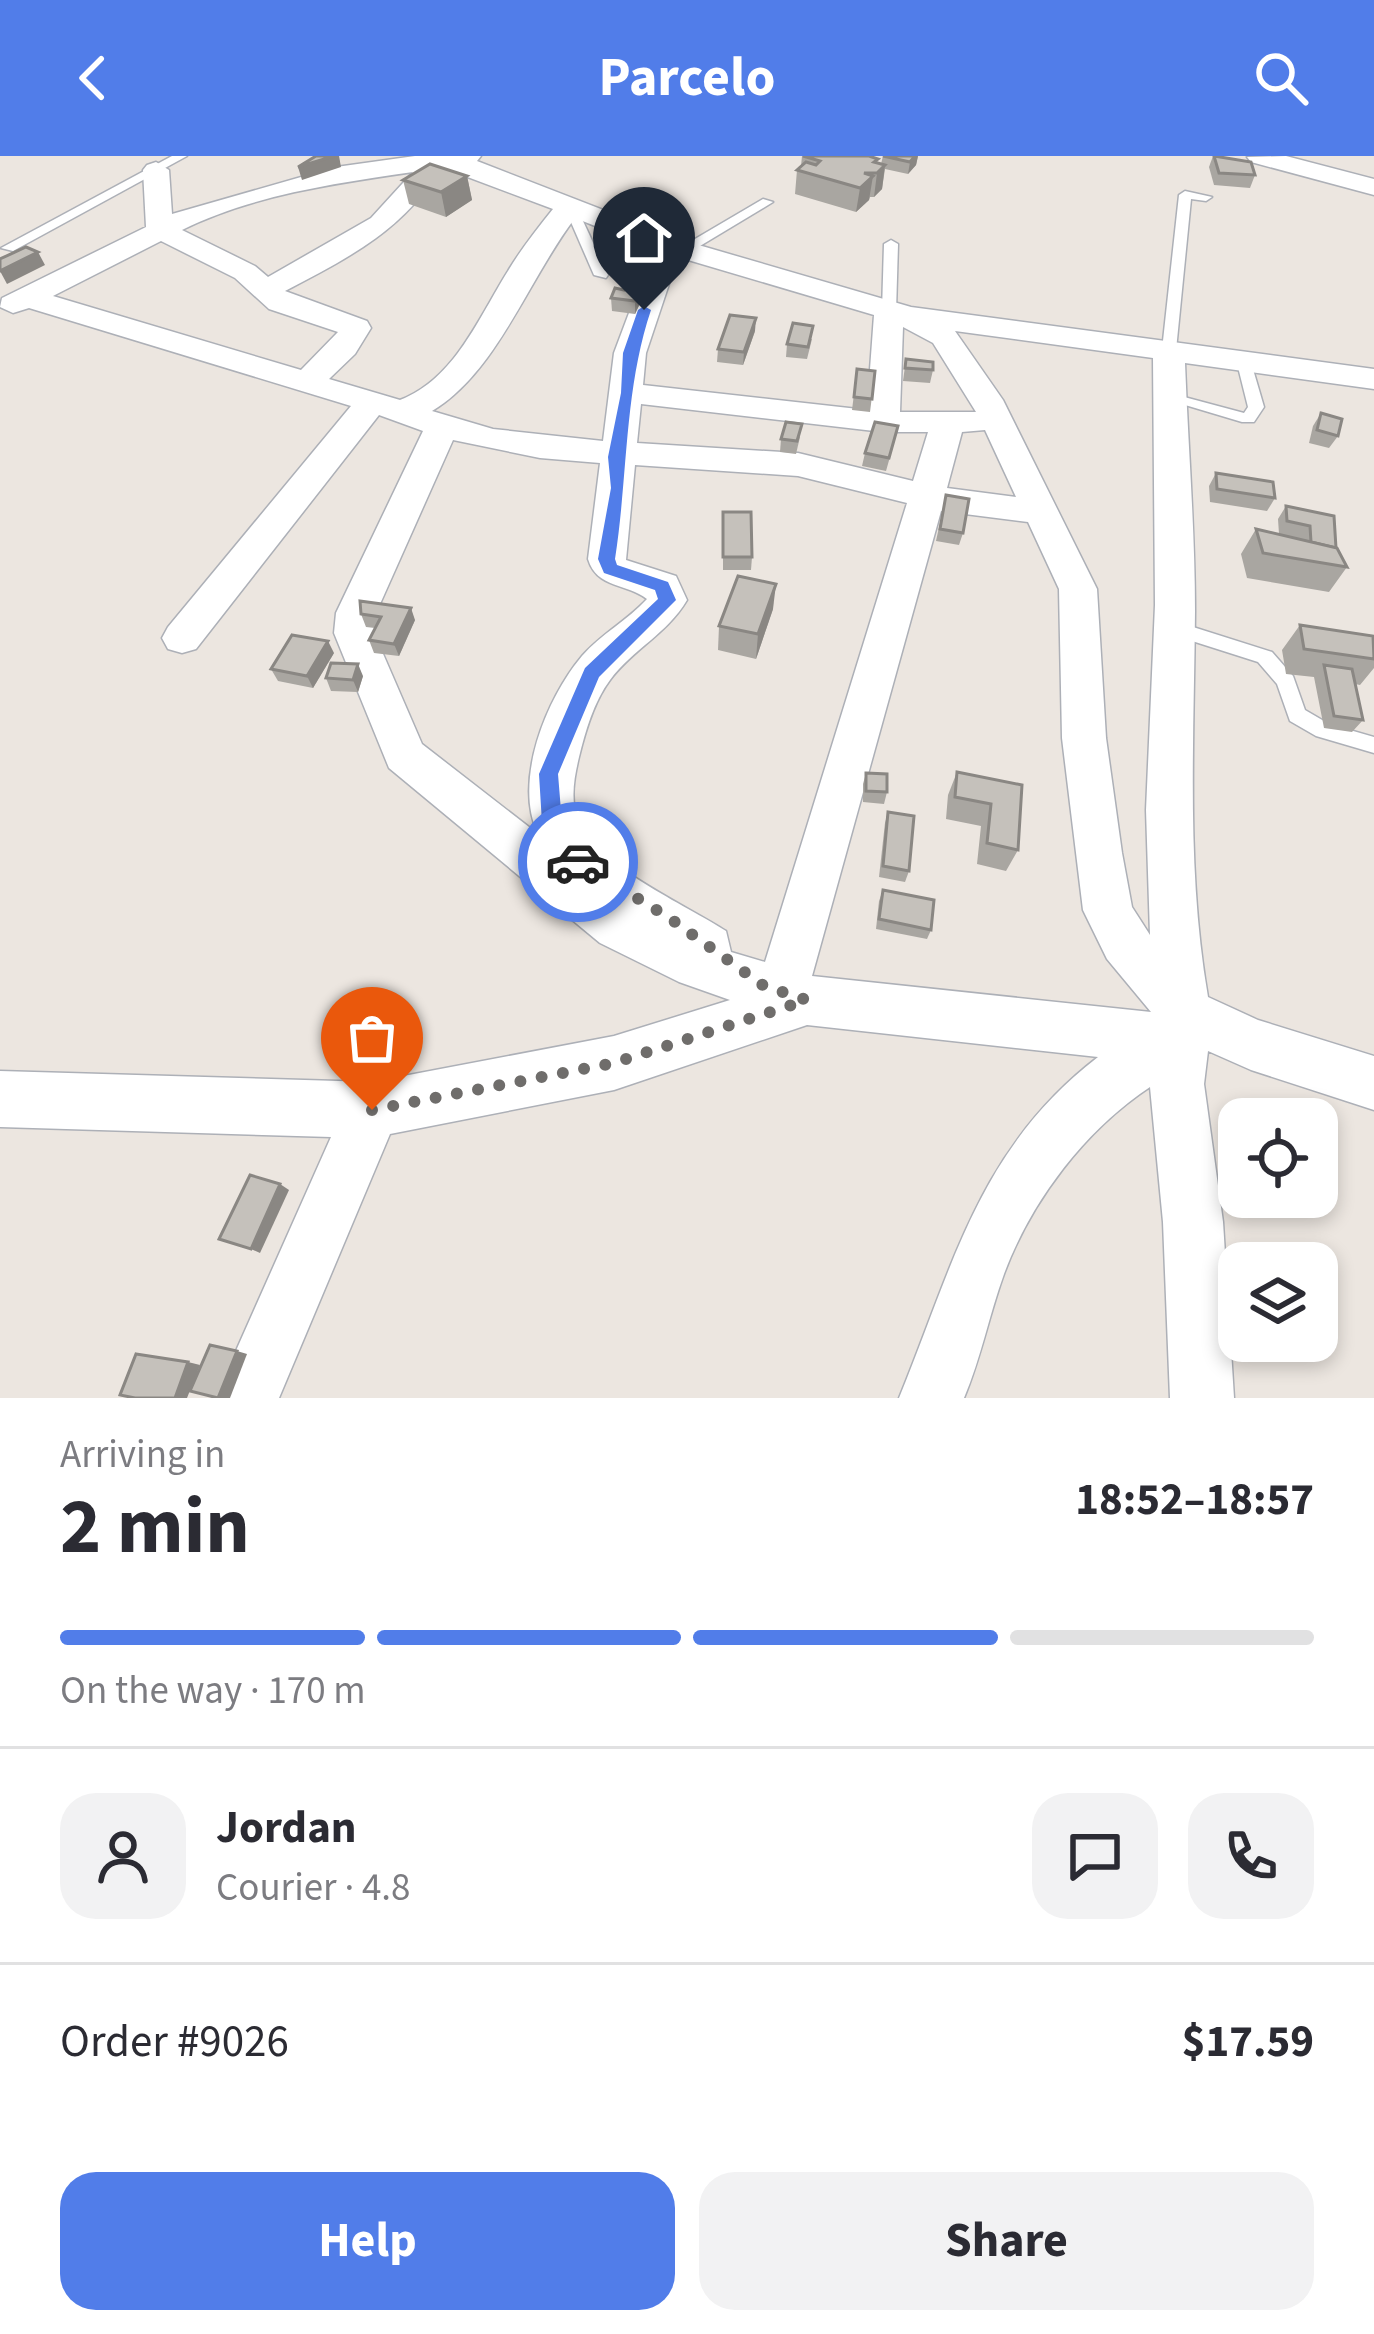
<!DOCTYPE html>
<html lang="en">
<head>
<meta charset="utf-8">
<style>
  :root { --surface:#fff; --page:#f2f2f3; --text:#2b2b33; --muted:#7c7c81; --line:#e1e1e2; --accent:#517de9 }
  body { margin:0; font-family:"Source Sans 3",sans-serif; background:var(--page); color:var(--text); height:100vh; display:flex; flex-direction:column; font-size:45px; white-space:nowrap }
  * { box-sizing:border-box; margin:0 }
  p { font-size:39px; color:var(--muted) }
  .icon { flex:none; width:66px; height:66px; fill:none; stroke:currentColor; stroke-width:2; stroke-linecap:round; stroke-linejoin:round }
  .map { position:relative; height:1242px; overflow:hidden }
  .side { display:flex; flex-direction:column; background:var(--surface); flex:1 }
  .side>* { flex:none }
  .fabs { position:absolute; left:1218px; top:942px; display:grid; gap:24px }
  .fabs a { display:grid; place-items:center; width:120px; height:120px; border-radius:24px; background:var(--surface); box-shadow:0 6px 18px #0003; font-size:60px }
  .pin { position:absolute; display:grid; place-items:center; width:102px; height:102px; color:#fff; margin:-123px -51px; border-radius:50% 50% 50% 0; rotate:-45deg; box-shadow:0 0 12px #0007 }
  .pin .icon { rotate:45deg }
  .courier { position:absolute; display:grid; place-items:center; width:120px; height:120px; margin:-60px; border:9px solid #517de9; border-radius:50%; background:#fff; color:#222; box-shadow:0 3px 15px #0007 }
  .headline em { font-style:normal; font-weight:700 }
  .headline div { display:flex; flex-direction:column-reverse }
  .headline { display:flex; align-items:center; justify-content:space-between; height:204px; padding:0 60px }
  h1 { font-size:78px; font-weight:700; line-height:90px }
  .bar { display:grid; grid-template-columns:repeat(4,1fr); gap:18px 12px; align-content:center; height:144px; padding:0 60px }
  .bar i { height:15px; border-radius:9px; background:var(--line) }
  .bar .on { background:var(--accent) }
  .bar p { grid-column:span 4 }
  .line { display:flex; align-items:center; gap:30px; padding:0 60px; border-top:3px solid var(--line) }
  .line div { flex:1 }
  .round { display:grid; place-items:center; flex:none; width:126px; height:126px; border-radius:36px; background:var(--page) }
  .action { display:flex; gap:24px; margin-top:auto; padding:24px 60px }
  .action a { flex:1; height:138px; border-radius:36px; background:var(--accent); color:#fff; font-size:48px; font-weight:700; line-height:138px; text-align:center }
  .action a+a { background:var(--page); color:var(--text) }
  header { display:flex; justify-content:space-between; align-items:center; height:156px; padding:0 60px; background:var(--accent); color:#fff; font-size:54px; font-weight:700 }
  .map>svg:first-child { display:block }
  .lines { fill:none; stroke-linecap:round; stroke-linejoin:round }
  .lane-casing { stroke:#adb0b7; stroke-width:3 }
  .street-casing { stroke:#adb0b7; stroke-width:3 }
  .lane { fill:#fff; fill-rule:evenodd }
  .street { fill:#fff; fill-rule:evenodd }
  .wall { fill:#a9a6a1 }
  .shaded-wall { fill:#8a8783 }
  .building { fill:#c5c1bb; stroke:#8a8783; stroke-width:3 }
  .route { fill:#517de9 }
  .done { stroke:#6f6d6b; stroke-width:12; stroke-dasharray:0 21.6 }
</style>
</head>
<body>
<header><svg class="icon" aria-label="back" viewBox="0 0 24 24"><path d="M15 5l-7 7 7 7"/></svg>Parcelo<svg class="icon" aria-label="search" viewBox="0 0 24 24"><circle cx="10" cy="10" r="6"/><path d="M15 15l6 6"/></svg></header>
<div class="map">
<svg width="1374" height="1242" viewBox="0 0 1374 1242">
  <rect width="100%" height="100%" fill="#ece6e0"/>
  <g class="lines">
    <defs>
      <g id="lane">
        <path d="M172,0H187L13,95L1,92Z"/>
        <path d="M1185,35L1212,41L1206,45L1191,43L1176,194L1169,198L1162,194L1179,39Z"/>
        <path d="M763,43L773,46L690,96L678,93Z"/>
        <path d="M570,46L576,50L608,119L606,122L594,119L564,50Z"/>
        <path d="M891,84L898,88L896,155L889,159L882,155L884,88Z"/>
        <path d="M1243,199L1250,203L1264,251L1254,266H1242L1165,243L1173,238L1244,257L1248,251L1236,203Z"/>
        <path d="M1174,465L1272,496L1293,520L1305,554L1329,568L1374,581V597L1316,580L1290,565L1277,528L1258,506L1167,477L1165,472L1167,467Z"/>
      </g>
      <g id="street">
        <path d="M415,0H481L477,5L678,83L911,151L1374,213V233L1185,207C1188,289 1195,373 1195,455C1194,584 1186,714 1208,841L1258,864L1374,900V954L1251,914L1208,895L1204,928L1223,1066L1234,1242H1170L1163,1066L1150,931C1085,974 1031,1045 1004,1118C989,1159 981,1202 964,1242H899C953,1111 978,993 1098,901L807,869L614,934L390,978L279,1242H215L331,981L0,971V915L372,926L614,880L730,844L679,826L600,787L389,612L334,477L336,457L423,275L379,259L196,493L182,497L168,493L162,482L168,471L351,250L29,152L13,157L0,151L2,142L146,71L143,14L147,9L156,6L169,14L172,58L336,11ZM441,11L553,53C537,73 521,93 508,115C479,161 455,223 400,244L329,223L355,198L371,172L367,165L285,135C346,103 405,74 441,11ZM413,16L371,62L268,121L255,110L182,74C252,39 337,27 413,16ZM575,62L653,93L614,197L603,285L493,273L432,255C497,216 529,122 575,62ZM161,85L235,122L269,153L338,176L301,214L53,140ZM678,101L874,159L867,254L643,229L646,197ZM903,171L933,187L976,256H900ZM955,175L1153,202L1155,449L1146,654L1150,779L1132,751L1122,697L1106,582L1097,433L1003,244ZM641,248L883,276H928L913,325L798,297L637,287ZM985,274L1016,341L947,332L962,276ZM453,284L540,302L600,307L588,403C597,433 627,427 647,443C628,464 601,478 582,500C546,543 513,625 538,678L422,588L374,477L376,457ZM635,309L798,320L907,347L765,806L731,796L726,775C686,749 595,709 578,665C570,644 574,622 579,601C585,576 594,545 610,524C633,493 667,478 687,444L676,420L626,404ZM941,355L1028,366L1059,433L1062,582L1083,754L1107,803L1151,856L812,820Z"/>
        <path d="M1286,0L1374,23V39L1251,6L1247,1Z"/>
      </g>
    </defs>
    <!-- lane casing -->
    <use href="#lane" class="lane-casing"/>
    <!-- street casing -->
    <use href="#street" class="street-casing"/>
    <!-- lane -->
    <use href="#lane" class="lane"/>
    <!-- street -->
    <use href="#street" class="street"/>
  </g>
  <!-- wall -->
  <g class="wall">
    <path d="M802,0L881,8L883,0H918L916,9L908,18L885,13L882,33L874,41H870L869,44L856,56L795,38L797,14L801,10Z"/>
    <path d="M1213,0L1255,19L1250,32L1214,29L1209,11Z"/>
    <path d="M467,20L472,44L446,61L409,48L403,24Z"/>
    <path d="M643,141L635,158L612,155L611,142Z"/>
    <path d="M755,175L743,209L717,206L718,193Z"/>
    <path d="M812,183L807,203L786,201L787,188Z"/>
    <path d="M906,203L933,214L930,227L903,225Z"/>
    <path d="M857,213L875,215L870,256L852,254Z"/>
    <path d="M1321,257L1338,280L1329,292L1309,287L1313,270Z"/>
    <path d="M800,281L796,298L780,296L781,283Z"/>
    <path d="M895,283L886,315L862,310L865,297Z"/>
    <path d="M1216,317L1275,342L1267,355L1210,346L1209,330Z"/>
    <path d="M946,339L963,377L959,389L936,385Z"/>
    <path d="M1286,350L1336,392L1347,411L1329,436L1247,422L1241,398L1256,373L1279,378L1278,363Z"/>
    <path d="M723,356L752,401L751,414H723Z"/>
    <path d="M773,453L756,503L718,494L719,470Z"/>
    <path d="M361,458L415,464L399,500L374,497L369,484L375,472L366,471Z"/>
    <path d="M1300,469L1374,482V512L1360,529L1355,528L1363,564L1352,576L1324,572L1314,521L1286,518L1282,494Z"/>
    <path d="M334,497L313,532L278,525L271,513Z"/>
    <path d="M363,520L358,536L331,535L326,522Z"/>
    <path d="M957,616L1022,629L1018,694L1006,715L977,708L981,670L946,663L948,639Z"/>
    <path d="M866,617L887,636L884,648L863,646V628Z"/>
    <path d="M888,656L909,715L905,726L879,721L885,667Z"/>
    <path d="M883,734L931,774L927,783L876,773L879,745Z"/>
  </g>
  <!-- shaded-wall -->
  <g class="shaded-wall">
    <path d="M334,0H339L341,11L302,24L298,11Z"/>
    <path d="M915,0H918L916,9L908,18L910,6Z"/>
    <path d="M885,9L882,33L874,41L877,17Z"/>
    <path d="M467,20L472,44L446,61L441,36Z"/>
    <path d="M873,20L869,44L856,56L860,32Z"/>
    <path d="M38,96L45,109L7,128L0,115Z"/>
    <path d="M642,128L643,141L635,158V145Z"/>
    <path d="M756,162L755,175L743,209L744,196Z"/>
    <path d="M776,428L773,453L756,503L758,478Z"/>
    <path d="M411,452L415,464L399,500L394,488Z"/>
    <path d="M328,485L334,497L313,532L307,520Z"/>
    <path d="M358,508L363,520L358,536L353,524Z"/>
    <path d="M280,1028L289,1034L260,1097L251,1093Z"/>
    <path d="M237,1195L247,1198L230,1242H218Z"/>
    <path d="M188,1206L200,1209L187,1242H175Z"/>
  </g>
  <!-- building -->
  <g class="building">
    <path d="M316,0H334L298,11Z"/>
    <path d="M803,0H869L878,3L874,6L885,9L877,17H864L873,20L860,32L797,14L806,6L816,9L820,5Z"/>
    <path d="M883,0H915L910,6Z"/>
    <path d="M1214,0L1251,6L1255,19L1219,17Z"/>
    <path d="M430,8L467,20L441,36L403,24Z"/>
    <path d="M26,91L38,96L0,115V103Z"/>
    <path d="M628,126L642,128L635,145L611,142L615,132L624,134Z"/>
    <path d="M730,159L756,162L744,196L718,193Z"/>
    <path d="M793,167L813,170L808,191L787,188Z"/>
    <path d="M906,203L933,206V214L905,212Z"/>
    <path d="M857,213L875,215L872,243L854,241Z"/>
    <path d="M1321,257L1342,263L1338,280L1317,274Z"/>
    <path d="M786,266L802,268L797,285L781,283Z"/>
    <path d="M875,266L898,270L889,302L865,297Z"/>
    <path d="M1216,317L1273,326L1275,342L1217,333Z"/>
    <path d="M946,339L969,343L963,377L940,373Z"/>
    <path d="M1286,350L1334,360L1336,392L1311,386L1310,370L1287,365Z"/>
    <path d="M723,356H751L752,401H723Z"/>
    <path d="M1256,373L1337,392L1347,411L1263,397Z"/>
    <path d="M738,420L776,428L758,478L719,470Z"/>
    <path d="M360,445L411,452L394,488L369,484L381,461L361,458Z"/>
    <path d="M1300,469L1373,480L1374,503L1304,493Z"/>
    <path d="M292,479L328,485L307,520L271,513Z"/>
    <path d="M331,507L358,508L353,524L326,522Z"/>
    <path d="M1324,509L1352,513L1363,564L1334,560Z"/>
    <path d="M957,616L1022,629L1018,694L987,687L991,648L955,641Z"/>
    <path d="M866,617L887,618V636L866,635Z"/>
    <path d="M888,656L914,660L909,715L883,710Z"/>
    <path d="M883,734L934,744L931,774L879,763Z"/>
    <path d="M250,1019L280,1028L251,1093L219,1083Z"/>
    <path d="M210,1189L237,1195L218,1242L190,1235Z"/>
    <path d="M136,1198L188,1206L175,1242H135L120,1239Z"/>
  </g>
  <!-- route -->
  <path class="route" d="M644,150L651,154C624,234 628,320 615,403L617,409L668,426L676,444L599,521L558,618L562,667L588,706L578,715L560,703L542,667L539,618L585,512L658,443L655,434L604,417L598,403L611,332L608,301L621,237L623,197L638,154Z"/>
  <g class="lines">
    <!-- done -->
    <path class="done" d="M372,954L614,907L807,844L764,830L668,761L578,706"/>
  </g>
</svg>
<div class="fabs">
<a><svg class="icon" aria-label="locate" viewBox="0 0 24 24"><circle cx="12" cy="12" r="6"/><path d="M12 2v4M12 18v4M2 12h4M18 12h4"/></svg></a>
<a><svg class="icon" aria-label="layers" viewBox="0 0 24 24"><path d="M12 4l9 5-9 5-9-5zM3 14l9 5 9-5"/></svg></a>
</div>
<div class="pin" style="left:372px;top:954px;background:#ea580c"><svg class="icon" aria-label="bag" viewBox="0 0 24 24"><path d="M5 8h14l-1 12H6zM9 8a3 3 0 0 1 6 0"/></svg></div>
<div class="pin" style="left:644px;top:154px;background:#1f2937"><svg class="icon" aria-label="home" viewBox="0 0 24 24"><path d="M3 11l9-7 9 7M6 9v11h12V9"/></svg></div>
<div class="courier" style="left:578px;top:706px"><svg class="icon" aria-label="car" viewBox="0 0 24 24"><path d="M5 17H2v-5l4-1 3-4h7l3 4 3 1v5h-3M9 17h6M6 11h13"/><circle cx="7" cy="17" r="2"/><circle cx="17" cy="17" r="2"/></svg></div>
</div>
<section class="side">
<div class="headline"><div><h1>2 min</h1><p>Arriving in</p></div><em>18:52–18:57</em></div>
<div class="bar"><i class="on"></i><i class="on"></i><i class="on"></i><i></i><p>On the way · 170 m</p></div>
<div class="line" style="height:216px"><a class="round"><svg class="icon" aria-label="person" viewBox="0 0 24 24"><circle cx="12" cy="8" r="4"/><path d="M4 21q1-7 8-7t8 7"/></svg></a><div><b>Jordan</b><p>Courier · 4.8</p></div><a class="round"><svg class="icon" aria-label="chat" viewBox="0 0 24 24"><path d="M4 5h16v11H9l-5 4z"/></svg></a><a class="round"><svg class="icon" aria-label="phone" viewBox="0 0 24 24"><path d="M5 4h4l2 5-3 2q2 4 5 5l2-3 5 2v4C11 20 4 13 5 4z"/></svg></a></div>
<div class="line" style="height:156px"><div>Order #9026</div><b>$17.59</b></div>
<div class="action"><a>Help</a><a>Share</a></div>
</section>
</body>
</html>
